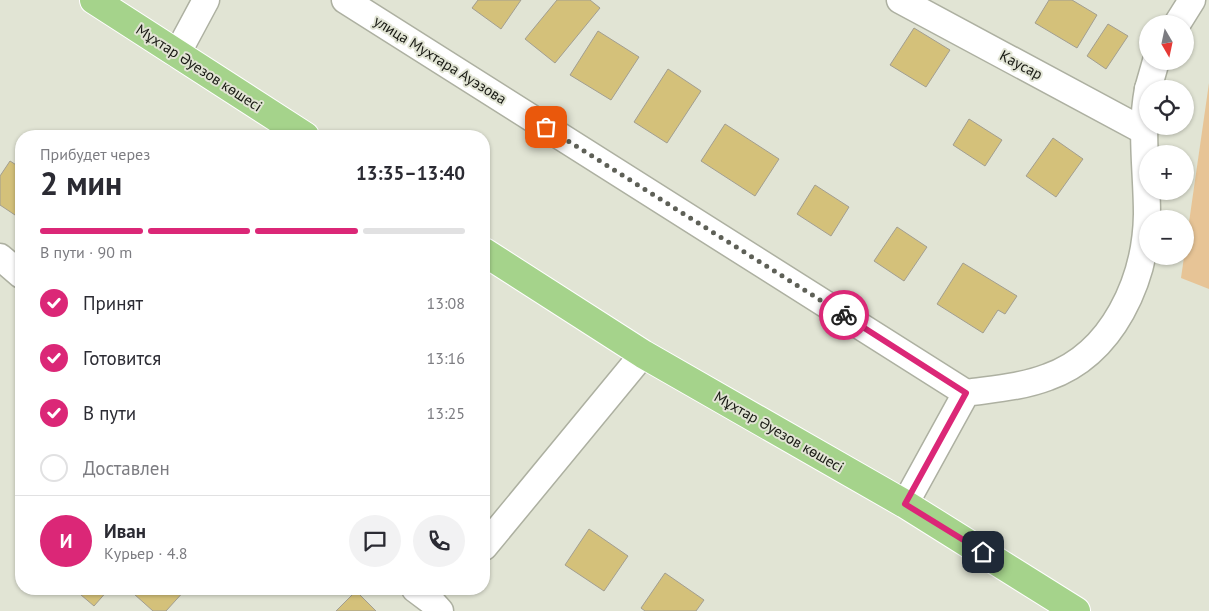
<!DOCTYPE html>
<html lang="ru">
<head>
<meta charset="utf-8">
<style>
  :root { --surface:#fff; --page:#f2f2f3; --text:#2b2b33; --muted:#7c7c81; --line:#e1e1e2; --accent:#db2777 }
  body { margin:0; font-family:"PT Sans",sans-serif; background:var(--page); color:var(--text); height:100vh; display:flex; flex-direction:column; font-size:19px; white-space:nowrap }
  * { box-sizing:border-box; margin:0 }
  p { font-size:16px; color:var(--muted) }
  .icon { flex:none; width:28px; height:28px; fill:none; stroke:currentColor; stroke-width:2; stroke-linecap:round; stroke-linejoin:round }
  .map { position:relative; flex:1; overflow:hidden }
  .side { position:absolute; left:15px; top:130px; width:475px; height:465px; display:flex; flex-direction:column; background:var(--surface); border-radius:20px; box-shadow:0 1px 4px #0004 }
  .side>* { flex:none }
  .needle { width:32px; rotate:171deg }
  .tools { position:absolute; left:1139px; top:15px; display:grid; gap:10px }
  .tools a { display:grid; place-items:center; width:55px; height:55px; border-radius:50%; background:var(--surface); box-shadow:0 1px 4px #0004; font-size:25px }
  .pin { position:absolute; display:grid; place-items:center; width:42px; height:42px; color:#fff; margin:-21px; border-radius:10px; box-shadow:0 2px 8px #0006 }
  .courier { position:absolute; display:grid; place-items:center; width:50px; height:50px; margin:-25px; border:4px solid #db2777; border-radius:50%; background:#fff; color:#222; box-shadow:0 1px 6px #0007 }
  .overview em { font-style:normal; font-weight:600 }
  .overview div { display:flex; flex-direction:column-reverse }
  .overview { display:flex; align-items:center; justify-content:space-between; height:85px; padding:0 25px }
  h1 { font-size:32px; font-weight:600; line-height:38px }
  .bar { display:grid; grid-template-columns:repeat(4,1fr); gap:8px 5px; align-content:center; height:60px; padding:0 25px }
  .bar i { height:6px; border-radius:4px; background:var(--line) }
  .bar .on { background:var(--accent) }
  .bar p { grid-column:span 4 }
  .line { display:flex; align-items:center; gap:12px; padding:0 25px; border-top:1px solid var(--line) }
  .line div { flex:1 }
  .round { display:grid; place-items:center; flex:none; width:52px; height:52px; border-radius:26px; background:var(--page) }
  ol { padding:0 25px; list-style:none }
  li { display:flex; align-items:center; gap:15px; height:55px }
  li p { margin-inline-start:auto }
  li .icon { padding:5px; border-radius:50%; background:var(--accent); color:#fff; stroke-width:4 }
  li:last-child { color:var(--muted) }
  li i { width:28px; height:28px; border:2px solid var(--line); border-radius:50% }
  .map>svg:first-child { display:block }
  .green { fill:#e7c496 }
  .building { fill:#d4c17a; stroke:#a29e90 }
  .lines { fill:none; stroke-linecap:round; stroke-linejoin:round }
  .minor-casing { stroke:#adb0a1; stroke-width:29 }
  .major-casing { stroke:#fff; stroke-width:30 }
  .minor { stroke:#fff; stroke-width:26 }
  .major { stroke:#a5d38b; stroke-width:28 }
  .done { stroke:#5e6057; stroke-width:5; stroke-dasharray:0 9 }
  .route { stroke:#db2777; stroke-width:6 }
  .labels { text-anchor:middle; stroke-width:4; stroke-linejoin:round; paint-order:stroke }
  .street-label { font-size:15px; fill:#181913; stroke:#e1e4d4 }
</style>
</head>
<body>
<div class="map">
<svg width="1209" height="611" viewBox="0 0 1209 611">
  <rect width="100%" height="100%" fill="#e1e4d4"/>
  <!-- green -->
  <path class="green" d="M1209,83V289L1181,278Z"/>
  <!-- building -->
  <g class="building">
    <path d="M478,0H521L501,29L472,8Z"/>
    <path d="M557,0H590L600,8L555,63L525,39Z"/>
    <path d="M1049,0H1072L1097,15L1077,48L1035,23Z"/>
    <path d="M1108,24L1128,36L1106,69L1087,56Z"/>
    <path d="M914,28L950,50L926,87L890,65Z"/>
    <path d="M598,31L639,57L611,100L570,75Z"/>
    <path d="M668,69L701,91L667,143L634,122Z"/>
    <path d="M969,119L1002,140L985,166L953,145Z"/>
    <path d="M725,124L779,159L755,196L701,161Z"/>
    <path d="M1053,138L1083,159L1056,197L1026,176Z"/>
    <path d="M10,161L21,168V219L0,205V176Z"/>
    <path d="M815,185L849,207L831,236L797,214Z"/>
    <path d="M897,227L927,247L904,281L874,261Z"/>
    <path d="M963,263L1017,296L1005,314L998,310L983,333L937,304Z"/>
    <path d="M589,529L628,556L604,591L565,565Z"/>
    <path d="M665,573L704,600L696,611H645L641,608Z"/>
    <path d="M74,589H109L94,606Z"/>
    <path d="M138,589H186L166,611H153L134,594Z"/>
    <path d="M356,591L376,611H336Z"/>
  </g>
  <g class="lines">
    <defs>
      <g id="minor">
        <path d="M345,0L966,393"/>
        <path d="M900,0L1142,130"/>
        <path d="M1177,24L1192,0"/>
        <path d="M177,54L206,0"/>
        <path d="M1148,89L1156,61"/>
        <path d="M0,257L21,275"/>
        <path d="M905,504L966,393C993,389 1022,387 1048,377C1113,354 1146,280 1147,214C1147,172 1140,131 1148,89"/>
        <path d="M484,547L643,354"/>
        <path d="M415,589L431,601L440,611"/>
      </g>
      <g id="major">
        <path d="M94,0L305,136"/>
        <path d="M484,252L643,354L905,504L1076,611"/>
      </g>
    </defs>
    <!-- minor casing -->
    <use href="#minor" class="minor-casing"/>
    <!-- major casing -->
    <use href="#major" class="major-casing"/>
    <!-- minor -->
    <use href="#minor" class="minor"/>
    <!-- major -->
    <use href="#major" class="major"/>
  </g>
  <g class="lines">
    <!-- done -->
    <path class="done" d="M546,127L844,315"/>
    <!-- route -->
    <path class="route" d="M844,315L966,393L905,504L983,552"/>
  </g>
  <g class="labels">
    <!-- street labels -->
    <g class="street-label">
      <text transform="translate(440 60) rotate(32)" y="5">улица Мухтара Ауэзова</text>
      <text transform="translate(1021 65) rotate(28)" y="5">Каусар</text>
      <text transform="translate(199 68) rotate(33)" y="5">Мұхтар Әуезов көшесі</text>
      <text transform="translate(779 432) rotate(30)" y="5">Мұхтар Әуезов көшесі</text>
    </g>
  </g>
</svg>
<div class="tools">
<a><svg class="needle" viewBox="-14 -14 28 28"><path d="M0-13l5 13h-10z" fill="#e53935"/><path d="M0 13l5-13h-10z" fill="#7c7c81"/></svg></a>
<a><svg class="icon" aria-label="locate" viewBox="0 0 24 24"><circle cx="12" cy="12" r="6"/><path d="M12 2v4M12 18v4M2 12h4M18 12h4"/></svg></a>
<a>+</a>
<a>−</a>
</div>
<div class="pin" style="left:546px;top:127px;background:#ea580c"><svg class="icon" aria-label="bag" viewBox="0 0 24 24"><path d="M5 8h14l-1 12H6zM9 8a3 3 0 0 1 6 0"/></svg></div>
<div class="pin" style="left:983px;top:552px;background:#1f2937"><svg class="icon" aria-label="home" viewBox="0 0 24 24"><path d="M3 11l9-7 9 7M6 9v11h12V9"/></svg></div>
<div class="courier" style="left:844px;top:315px"><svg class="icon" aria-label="bike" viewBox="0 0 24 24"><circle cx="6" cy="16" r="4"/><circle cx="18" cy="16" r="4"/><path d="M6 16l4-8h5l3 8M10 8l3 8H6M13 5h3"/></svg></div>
<section class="side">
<div class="overview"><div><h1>2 мин</h1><p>Прибудет через</p></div><em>13:35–13:40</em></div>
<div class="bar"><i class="on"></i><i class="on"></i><i class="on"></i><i></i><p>В пути · 90 m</p></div>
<ol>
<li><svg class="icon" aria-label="check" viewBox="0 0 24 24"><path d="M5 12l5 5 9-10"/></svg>Принят<p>13:08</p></li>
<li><svg class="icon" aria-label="check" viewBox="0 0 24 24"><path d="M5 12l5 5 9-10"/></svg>Готовится<p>13:16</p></li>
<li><svg class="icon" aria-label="check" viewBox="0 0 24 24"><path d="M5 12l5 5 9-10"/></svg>В пути<p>13:25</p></li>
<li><i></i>Доставлен</li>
</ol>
<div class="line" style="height:90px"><b class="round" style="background:var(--accent);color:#fff">И</b><div><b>Иван</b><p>Курьер · 4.8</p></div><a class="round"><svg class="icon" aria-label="chat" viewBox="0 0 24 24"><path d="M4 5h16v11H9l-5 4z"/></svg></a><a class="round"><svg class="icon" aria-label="phone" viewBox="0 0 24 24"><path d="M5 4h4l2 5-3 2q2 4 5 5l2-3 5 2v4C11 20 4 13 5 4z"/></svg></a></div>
</section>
</div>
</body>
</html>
